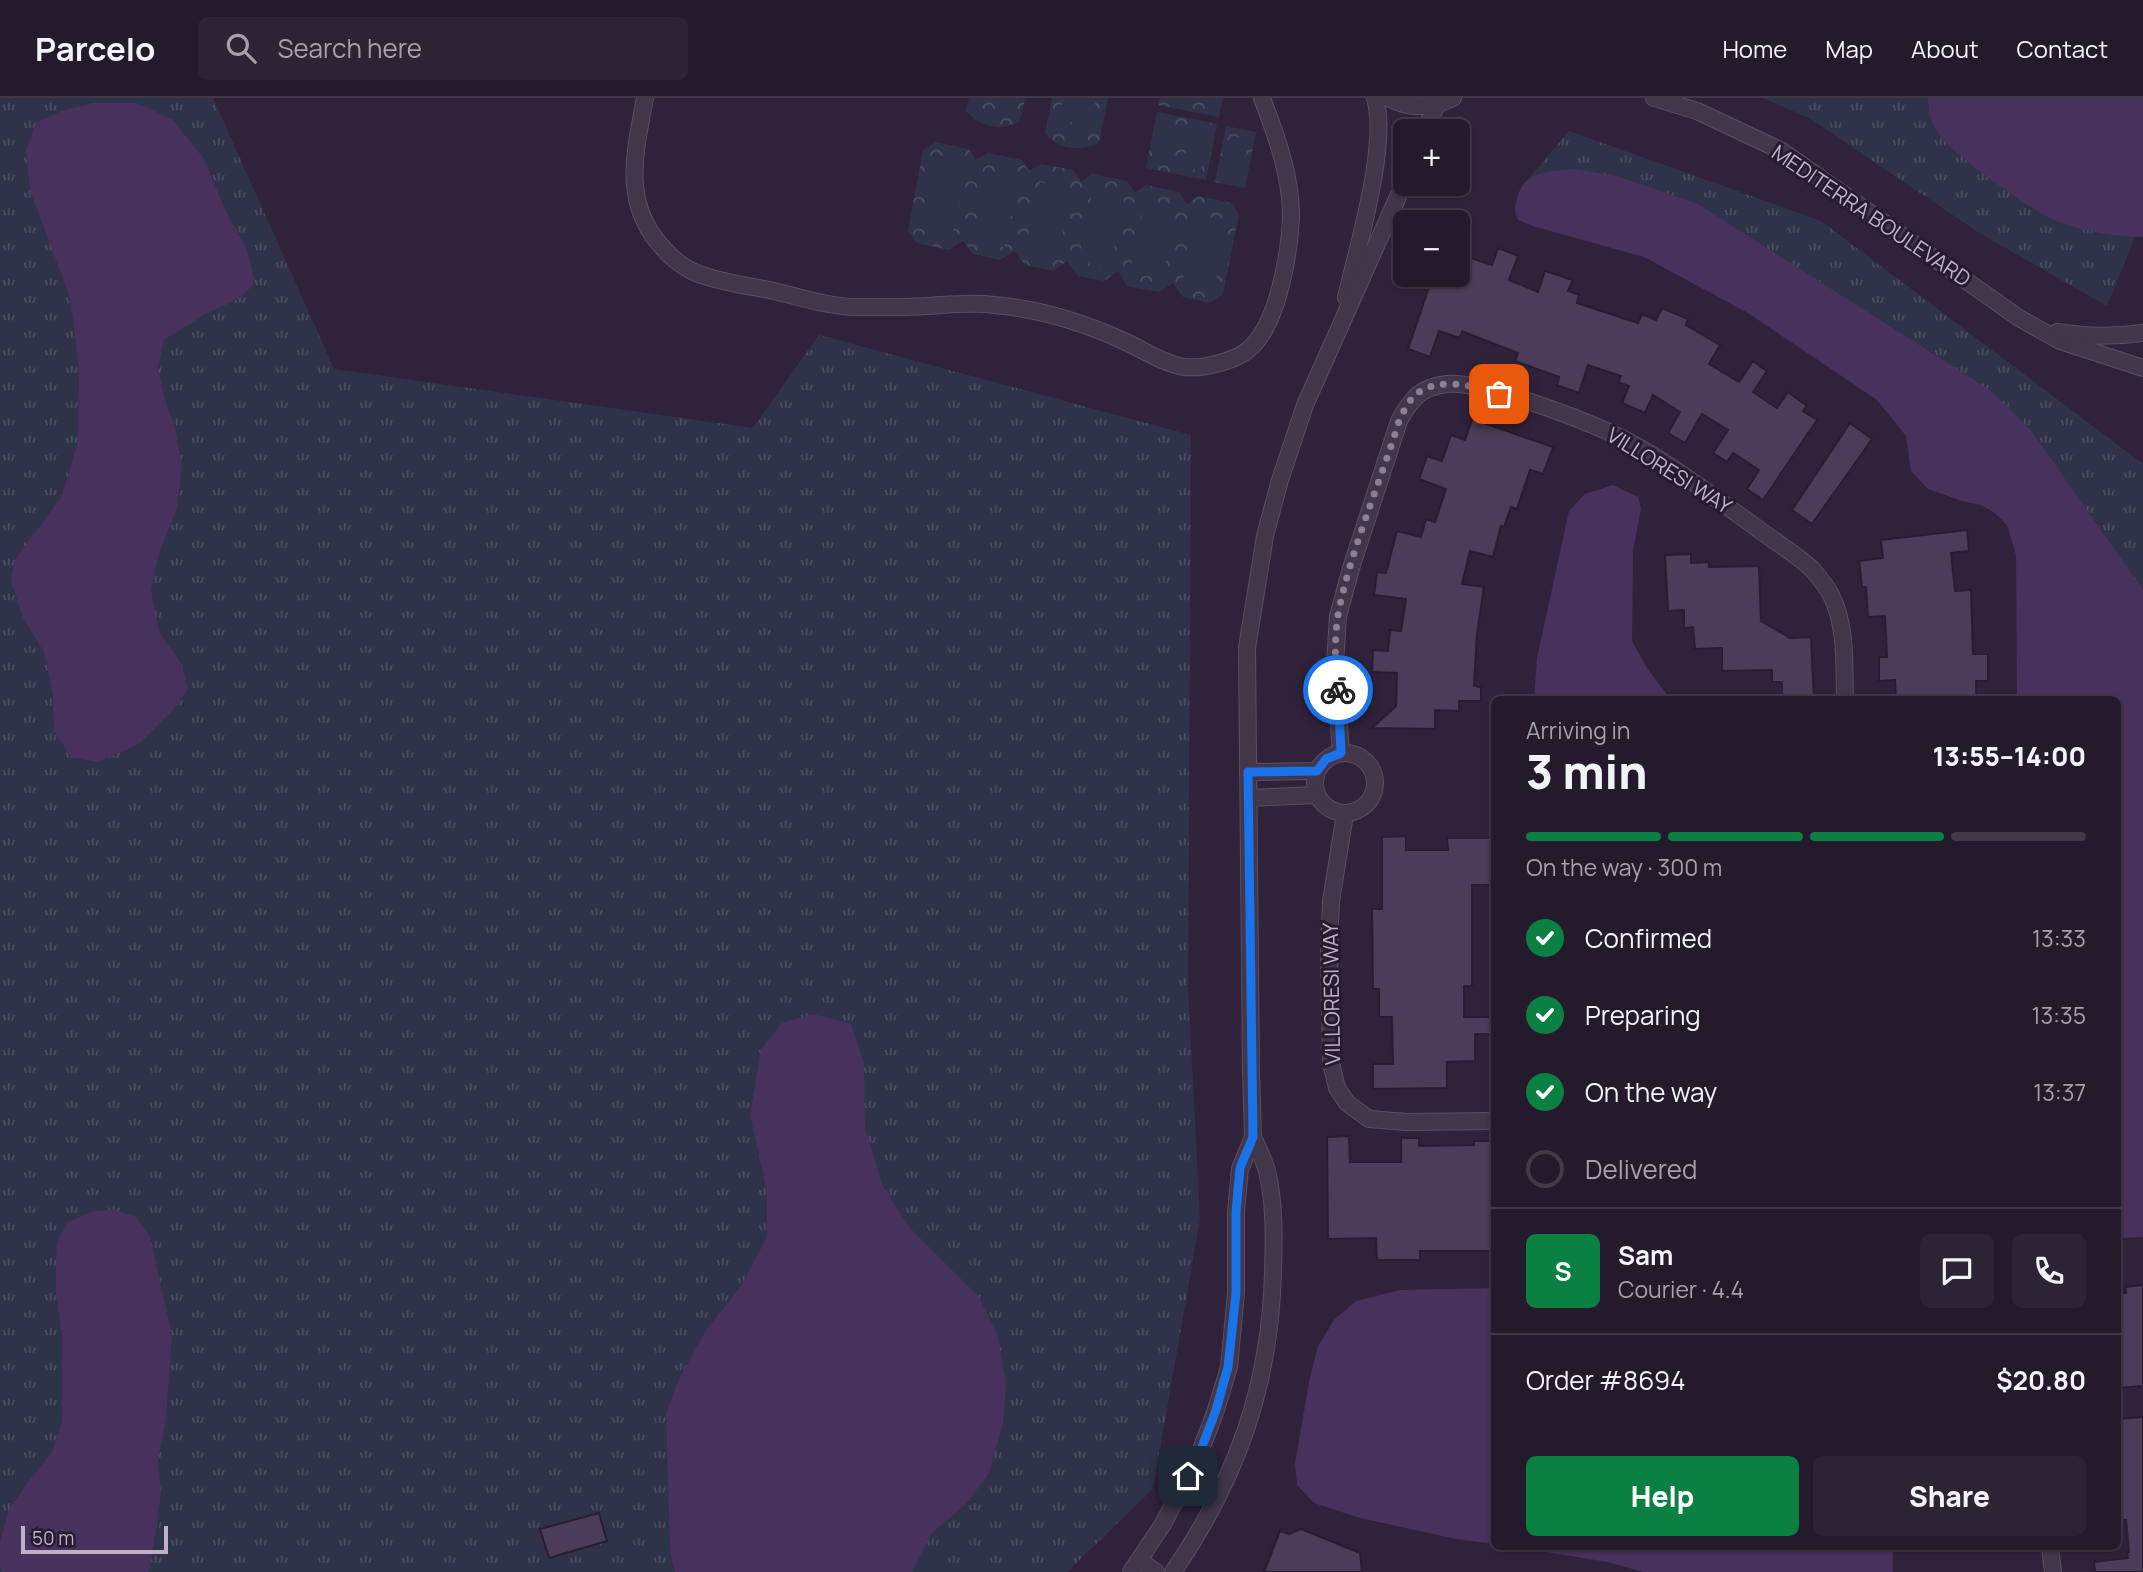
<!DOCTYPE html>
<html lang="en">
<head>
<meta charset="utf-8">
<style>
  :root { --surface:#241a2c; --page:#2c2334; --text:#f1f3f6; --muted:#a3a1a9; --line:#413848; --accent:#0b8043 }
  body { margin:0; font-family:Manrope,sans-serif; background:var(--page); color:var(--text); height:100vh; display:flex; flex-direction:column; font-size:26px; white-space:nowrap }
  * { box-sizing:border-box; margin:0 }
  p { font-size:23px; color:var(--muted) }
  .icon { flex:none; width:38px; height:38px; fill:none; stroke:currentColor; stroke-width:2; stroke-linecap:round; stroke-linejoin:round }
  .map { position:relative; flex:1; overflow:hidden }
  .drawer { position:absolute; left:1491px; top:598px; width:630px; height:854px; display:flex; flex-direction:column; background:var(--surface); border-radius:10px; box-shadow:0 2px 5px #0004,0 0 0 2px var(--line) }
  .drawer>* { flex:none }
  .tools { position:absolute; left:1393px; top:21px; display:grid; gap:14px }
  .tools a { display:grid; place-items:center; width:77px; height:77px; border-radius:10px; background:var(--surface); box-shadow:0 2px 5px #0004,0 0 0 2px var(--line); font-size:35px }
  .scale { position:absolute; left:21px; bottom:18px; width:147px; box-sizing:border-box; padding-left:7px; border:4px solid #beb1c7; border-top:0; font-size:19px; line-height:24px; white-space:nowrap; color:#beb1c7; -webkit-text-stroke:5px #271b30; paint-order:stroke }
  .pin { position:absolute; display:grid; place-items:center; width:60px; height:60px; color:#fff; margin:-30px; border-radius:14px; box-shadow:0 4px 10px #0006 }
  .courier { position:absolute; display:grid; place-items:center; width:70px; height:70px; margin:-35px; border:5px solid #1a73e8; border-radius:50%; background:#fff; color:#222; box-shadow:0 2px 9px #0007 }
  .head em { font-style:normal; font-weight:800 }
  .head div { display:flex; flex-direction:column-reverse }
  .head { display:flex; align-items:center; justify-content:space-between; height:119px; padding:0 35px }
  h1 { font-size:46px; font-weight:800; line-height:52px }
  .bar { display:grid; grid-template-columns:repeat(4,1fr); gap:10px 7px; align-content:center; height:84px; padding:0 35px }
  .bar i { height:9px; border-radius:5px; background:var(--line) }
  .bar .on { background:var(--accent) }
  .bar p { grid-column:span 4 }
  .line { display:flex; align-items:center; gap:18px; padding:0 35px; border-top:2px solid var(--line) }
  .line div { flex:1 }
  .round { display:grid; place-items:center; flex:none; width:74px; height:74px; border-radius:10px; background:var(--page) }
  ol { padding:0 35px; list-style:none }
  li { display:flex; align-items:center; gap:21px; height:77px }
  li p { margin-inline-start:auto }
  li .icon { padding:7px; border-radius:50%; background:var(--accent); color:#fff; stroke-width:4 }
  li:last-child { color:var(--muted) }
  li i { width:38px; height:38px; border:4px solid var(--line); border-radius:50% }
  .primary-button { display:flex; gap:14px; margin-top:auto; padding:14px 35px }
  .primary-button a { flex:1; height:80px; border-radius:10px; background:var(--accent); color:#fff; font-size:28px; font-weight:800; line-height:80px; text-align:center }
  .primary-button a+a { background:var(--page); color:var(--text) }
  header { display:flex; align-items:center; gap:42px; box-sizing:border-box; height:98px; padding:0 35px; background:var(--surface); border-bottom:2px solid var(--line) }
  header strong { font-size:33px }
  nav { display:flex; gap:38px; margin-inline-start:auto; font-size:24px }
  .search { width:490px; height:63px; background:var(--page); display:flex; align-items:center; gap:18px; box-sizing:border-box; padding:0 24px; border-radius:10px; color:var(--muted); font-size:26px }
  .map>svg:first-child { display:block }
  .grass { fill:url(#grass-tufts) }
  .park { fill:url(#park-crowns) }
  .garden { fill:#2f3349 }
  .water { fill:#48315c }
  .building { fill:#4b3c59; stroke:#291d32; stroke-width:2 }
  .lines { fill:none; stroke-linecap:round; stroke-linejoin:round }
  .street-casing { stroke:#5a4e63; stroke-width:18 }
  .street { stroke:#42364b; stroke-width:16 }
  .done { stroke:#8c7f96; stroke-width:7; stroke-dasharray:0 12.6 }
  .route { stroke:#1a73e8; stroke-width:9 }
  .labels { text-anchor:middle; stroke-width:6; stroke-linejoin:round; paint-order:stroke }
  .street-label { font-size:21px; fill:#beb1c7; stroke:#271b30 }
</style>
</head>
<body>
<header>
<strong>Parcelo</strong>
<div class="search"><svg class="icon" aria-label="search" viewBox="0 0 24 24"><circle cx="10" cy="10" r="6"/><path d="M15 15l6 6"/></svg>Search here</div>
<nav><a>Home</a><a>Map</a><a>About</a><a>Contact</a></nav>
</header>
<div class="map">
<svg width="2143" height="1474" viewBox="0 0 2143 1474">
  <defs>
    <pattern id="grass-tufts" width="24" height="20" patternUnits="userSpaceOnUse" patternTransform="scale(1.75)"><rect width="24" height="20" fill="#2f3349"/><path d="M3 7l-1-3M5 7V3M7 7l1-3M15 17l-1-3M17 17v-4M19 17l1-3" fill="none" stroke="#4b4e62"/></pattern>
    <pattern id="park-crowns" width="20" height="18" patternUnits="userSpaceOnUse" patternTransform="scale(1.75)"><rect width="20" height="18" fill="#2f3349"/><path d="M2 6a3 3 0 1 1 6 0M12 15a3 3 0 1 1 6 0" fill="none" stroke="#4b4e62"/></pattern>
  </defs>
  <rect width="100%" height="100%" fill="#30223b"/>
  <!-- grass -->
  <g class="grass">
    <path d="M0,0H213L334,271L753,330L819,237L1191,337L1188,890L1200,1121L1153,1391L1067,1474H0Z"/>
    <path d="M1763,0H2007L2143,119L2107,208L1978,134L1809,20Z"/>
    <path d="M1569,33L1821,123L2143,366V865L2118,602L1990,364L1530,79Z"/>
  </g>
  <!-- park -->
  <g class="park">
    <path d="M969,0H1025L1020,23C1002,34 980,29 966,13Z"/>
    <path d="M1052,0H1108L1099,45C1080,54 1059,52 1045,35Z"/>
    <path d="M1160,0H1223L1219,19L1158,7Z"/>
    <path d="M1157,14L1217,26L1206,82L1146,70Z"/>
    <path d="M1226,28L1256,34L1245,90L1215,84Z"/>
    <path d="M936,44L969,51L976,62L988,55L1022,62L1029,73L1041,66L1073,72L1081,83L1092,76L1127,83L1135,95L1146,87L1179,94L1187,106L1199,98L1232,105L1239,116L1223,196L1210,205L1183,199L1173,185L1159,194L1127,188L1118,173L1104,183L1078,178L1067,163L1053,173L1025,167L1014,153L1000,162L973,156L963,143L949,152L917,145L908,133L923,52Z"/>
  </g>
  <!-- garden -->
  <g class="garden">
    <path d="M1063,0H1096L1091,28L1059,22Z"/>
    <path d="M1161,24L1179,28L1171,67L1153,63Z"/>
    <path d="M1191,30L1209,34L1201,73L1183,69Z"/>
    <path d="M1231,38L1249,42L1241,80L1223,77Z"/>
    <path d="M934,63L967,70L952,138L920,131Z"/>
    <path d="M986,74L1019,81L1004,149L972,142Z"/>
    <path d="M1040,84L1072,91L1058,159L1025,152Z"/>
    <path d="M1092,96L1124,102L1110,170L1078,163Z"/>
    <path d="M1144,106L1176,113L1162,181L1130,174Z"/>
    <path d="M1197,117L1229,123L1214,192L1182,185Z"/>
  </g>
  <!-- water -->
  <g class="water">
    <path d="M1928,0H2143V139C2116,139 2085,133 2059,124C2034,115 1952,56 1938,35C1930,24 1929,14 1928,0Z"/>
    <path d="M95,5H136L172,21L204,61L226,114L247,151L255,185L239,201L207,215L164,242L158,269L164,299L175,330L182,368L177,410L159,455L151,492L159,534L181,565L188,591L174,611L139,646L98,664L71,659L54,633L53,597L44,554L23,520L11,483L15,461L61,400L78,344L79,269L70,199L30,92L26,53L36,25L61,13Z"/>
    <path d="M1574,71L1620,79L1698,106L1990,292L2030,331L2143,492V1139L2118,1140V602H2017L2016,457L2007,427L1995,415L1981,407L1962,403L1928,391L1911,373L1906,338L1877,302L1748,215L1644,159L1536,129L1518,122C1514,113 1515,109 1517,100C1524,72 1549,74 1574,71Z"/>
    <path d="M1613,387L1638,399L1641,411L1633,452L1632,543L1647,570L1671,602H1534L1537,560L1569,413L1585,396Z"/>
    <path d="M813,916L851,926L864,965L865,1030L883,1088L909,1129L979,1199L998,1238L1006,1287L1003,1325L989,1375L966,1406L931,1436L912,1474H675L670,1453L666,1315L679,1281L706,1232L741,1188L767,1139V1092L750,1017L761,951L782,925Z"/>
    <path d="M113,1111L136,1119L150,1139L172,1237L166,1320L158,1363L161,1395L150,1471L147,1474H2L0,1470V1445L9,1412L25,1388L52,1354L62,1324V1237L56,1195V1163L57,1145L66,1125L91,1114Z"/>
    <path d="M1494,1190V1446L1456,1441L1360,1420L1314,1405L1297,1387L1295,1366L1309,1284L1318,1248L1334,1222L1356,1203L1400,1192Z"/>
    <path d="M1514,1449H1893V1474H1643L1608,1464Z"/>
  </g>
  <!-- building -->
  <g class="building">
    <path d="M1498,150L1518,158L1509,182L1538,194L1545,173L1573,182L1568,193L1579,197L1577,205L1638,225L1642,216L1656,222L1662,210L1688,221L1686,227L1720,247L1709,266L1739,284L1753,263L1767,273L1753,294L1777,310L1788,294L1807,308L1803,313L1817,322L1763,402L1747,391L1759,372L1733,355L1727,364L1713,355L1728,332L1702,316L1685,345L1668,335L1680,314L1653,297L1645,315L1622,305L1629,288L1618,284L1621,278L1588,267L1579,295L1557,287L1559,279L1515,263L1518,255L1462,233L1460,240L1439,233L1430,259L1408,251L1433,177L1456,185L1465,158L1492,167Z"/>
    <path d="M1472,321L1553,349L1543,376L1530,372L1517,411L1511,409L1504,429L1501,428L1493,459L1470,453L1462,486L1484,489L1477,536L1474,588L1481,589V603H1459V613L1435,612V631L1372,630L1396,608L1397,575L1372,574L1373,552L1388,553L1390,532L1401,533L1406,501L1374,497L1377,474L1386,475L1397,433L1421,439L1426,421L1435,424L1446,391L1419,381L1427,358L1442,363L1451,337L1465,342Z"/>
    <path d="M1850,325L1872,341L1812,426L1792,412Z"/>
    <path d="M1967,432L1969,453L1951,455L1955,493L1971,492L1973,556H1988V583H1976V602H1896L1895,582L1879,583V559H1887L1885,518L1868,519L1866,489H1862L1859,463L1883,460L1881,442Z"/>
    <path d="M1691,456V465L1709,464V469L1759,468L1761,523L1790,540L1811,539L1814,602H1782V584H1772V572L1722,573V550L1695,551L1693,529L1684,530V512L1668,513L1665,457Z"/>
    <path d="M1406,738V752H1448L1447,740H1490V787H1472V888H1464V919H1492V936H1475V963L1447,964V990L1373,991V966H1393L1392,919H1379V891H1373L1372,811H1382V739Z"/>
    <path d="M1349,1038L1350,1064H1401V1040H1419V1048L1474,1047V1043H1494V1153H1420V1162H1377L1376,1140L1328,1141L1327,1039Z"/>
    <path d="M2143,1187V1288L2118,1290V1261H2122L2120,1224H2118V1196L2126,1195L2125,1189Z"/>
    <path d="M2143,1319V1474H2095L2094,1464L2128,1460L2127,1454H2129L2126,1422H2118V1321Z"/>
    <path d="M599,1415L607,1443L549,1460L540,1431Z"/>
    <path d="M1301,1431L1360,1455L1362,1474H1264L1280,1433L1289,1436Z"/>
  </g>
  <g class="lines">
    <defs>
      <g id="street">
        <path d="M645,0C635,54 621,105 663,150C672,161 688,173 702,177C724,185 750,188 774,193C800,199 830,209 857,209C873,209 889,209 904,209C934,209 965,203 994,207C1040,211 1085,225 1126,244C1145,253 1163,265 1184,269C1195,270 1205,269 1216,266C1231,262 1246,257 1256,244C1279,217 1290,152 1291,118C1291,77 1276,37 1262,0"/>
        <path d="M1389,0C1411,12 1430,10 1453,0"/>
        <path d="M1654,0L1697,13L1782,53L2019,220L2060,243L2143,270"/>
        <path d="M1424,33L1437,7"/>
        <path d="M1346,200C1357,150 1389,47 1375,0"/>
        <path d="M2057,234C2087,239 2114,239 2143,235"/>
        <circle cx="1345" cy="685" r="30"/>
        <path d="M1341,655L1335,566L1338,518L1352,467L1399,323C1411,301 1420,289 1447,286C1482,283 1575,319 1609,334C1660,357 1715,400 1761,433C1777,445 1797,457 1812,471C1818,478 1827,489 1831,497C1847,529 1844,568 1845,602"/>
        <path d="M1248,674L1317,673"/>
        <path d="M1249,700L1317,697"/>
        <path d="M1345,716L1331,803L1329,849L1331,965L1337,990L1347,1005L1369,1021L1407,1024L1494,1023"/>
        <path d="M1253,1039L1251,974L1247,550L1265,438L1280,382L1305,307L1405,83"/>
        <path d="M2050,1449L2053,1474"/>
        <path d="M1139,1462L1156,1474"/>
        <path d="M1131,1474L1163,1426L1200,1354L1216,1312L1229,1269L1236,1195V1114L1240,1071L1253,1039C1258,1050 1264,1062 1267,1073C1275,1106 1274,1142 1273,1175C1270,1287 1237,1381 1173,1474"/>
      </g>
    </defs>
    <!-- street casing -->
    <use href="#street" class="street-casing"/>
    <!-- street -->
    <use href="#street" class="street"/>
  </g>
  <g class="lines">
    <!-- done -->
    <path class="done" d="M1338,592C1335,568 1334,542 1338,517C1350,453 1380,386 1399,323C1403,316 1405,309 1410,303C1429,276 1473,287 1499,296"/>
    <!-- route -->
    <path class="route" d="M1188,1378L1200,1354L1216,1312L1228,1269L1236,1195V1114L1240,1070L1253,1039L1248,674L1317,673L1326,661L1341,655L1338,592"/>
  </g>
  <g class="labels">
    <!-- street labels -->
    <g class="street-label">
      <text transform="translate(1871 118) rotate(34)" y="7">MEDITERRA BOULEVARD</text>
      <text transform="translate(1669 373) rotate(32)" y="7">VILLORESI WAY</text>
      <text transform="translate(1332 896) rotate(-91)" y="7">VILLORESI WAY</text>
    </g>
  </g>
</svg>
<div class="tools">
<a>+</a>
<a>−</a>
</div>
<div class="scale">50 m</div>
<div class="pin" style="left:1499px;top:296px;background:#ea580c"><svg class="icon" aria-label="bag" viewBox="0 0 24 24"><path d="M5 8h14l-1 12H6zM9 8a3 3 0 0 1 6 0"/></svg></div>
<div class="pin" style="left:1188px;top:1378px;background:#1f2937"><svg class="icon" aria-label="home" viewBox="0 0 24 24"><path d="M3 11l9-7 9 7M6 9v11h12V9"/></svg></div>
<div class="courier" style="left:1338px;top:592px"><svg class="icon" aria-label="bike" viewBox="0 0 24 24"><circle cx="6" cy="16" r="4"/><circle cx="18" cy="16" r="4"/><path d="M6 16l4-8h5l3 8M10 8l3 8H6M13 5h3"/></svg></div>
<section class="drawer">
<div class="head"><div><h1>3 min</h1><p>Arriving in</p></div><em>13:55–14:00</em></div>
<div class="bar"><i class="on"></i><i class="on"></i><i class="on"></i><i></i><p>On the way · 300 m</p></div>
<ol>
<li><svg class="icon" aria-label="check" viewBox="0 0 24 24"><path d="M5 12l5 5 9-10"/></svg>Confirmed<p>13:33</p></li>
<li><svg class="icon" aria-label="check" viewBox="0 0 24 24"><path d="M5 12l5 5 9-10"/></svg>Preparing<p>13:35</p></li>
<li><svg class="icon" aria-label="check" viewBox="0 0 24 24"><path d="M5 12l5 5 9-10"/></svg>On the way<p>13:37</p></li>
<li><i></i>Delivered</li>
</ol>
<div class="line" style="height:126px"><b class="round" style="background:var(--accent);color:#fff">S</b><div><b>Sam</b><p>Courier · 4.4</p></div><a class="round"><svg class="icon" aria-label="chat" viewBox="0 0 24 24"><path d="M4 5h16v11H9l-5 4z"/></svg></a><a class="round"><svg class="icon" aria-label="phone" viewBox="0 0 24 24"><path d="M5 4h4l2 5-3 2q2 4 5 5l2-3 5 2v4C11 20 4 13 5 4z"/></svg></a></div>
<div class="line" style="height:91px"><div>Order #8694</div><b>$20.80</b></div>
<div class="primary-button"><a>Help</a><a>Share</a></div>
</section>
</div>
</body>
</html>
